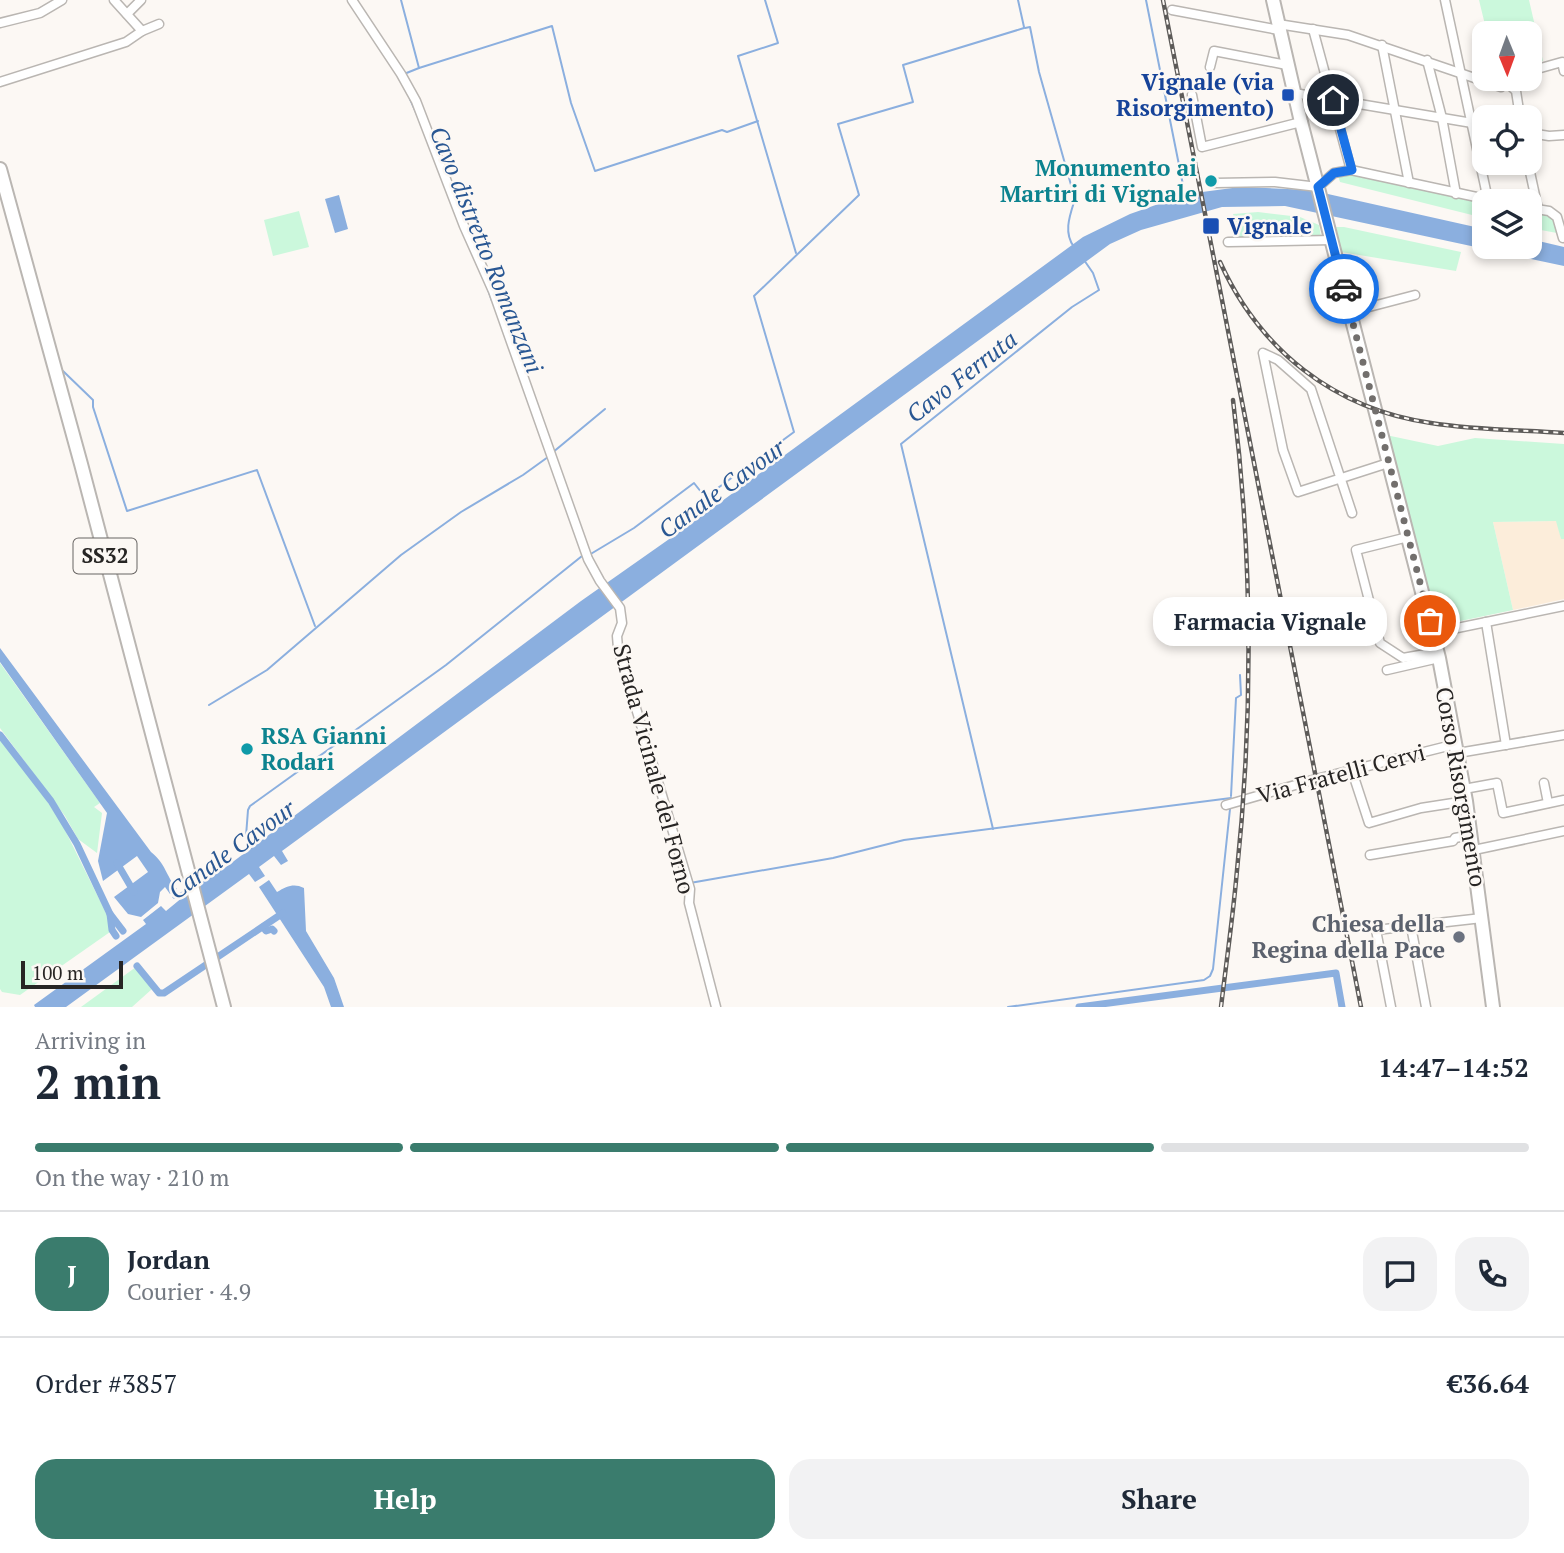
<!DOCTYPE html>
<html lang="en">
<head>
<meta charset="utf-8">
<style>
  :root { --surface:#fff; --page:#f2f2f3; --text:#1f2937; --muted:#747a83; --line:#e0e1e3; --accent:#3a7c6d }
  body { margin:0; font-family:"PT Serif",serif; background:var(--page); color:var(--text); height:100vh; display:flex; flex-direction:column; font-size:26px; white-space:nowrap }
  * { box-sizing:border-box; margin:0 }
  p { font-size:23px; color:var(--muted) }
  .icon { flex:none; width:38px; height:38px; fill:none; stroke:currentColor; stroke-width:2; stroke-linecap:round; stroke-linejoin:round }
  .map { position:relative; height:1007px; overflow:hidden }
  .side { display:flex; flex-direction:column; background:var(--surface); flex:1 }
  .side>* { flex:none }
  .needle { width:46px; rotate:179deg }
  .controls { position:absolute; left:1472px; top:21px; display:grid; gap:14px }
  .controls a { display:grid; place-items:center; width:70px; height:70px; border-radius:14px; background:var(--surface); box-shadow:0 4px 10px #0003; font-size:35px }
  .scale { position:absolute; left:21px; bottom:18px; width:102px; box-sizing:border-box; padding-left:7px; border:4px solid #272524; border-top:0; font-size:19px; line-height:24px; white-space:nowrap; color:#272524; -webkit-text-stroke:5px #fcf8f4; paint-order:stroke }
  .pin { position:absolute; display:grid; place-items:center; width:60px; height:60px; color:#fff; margin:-30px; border:4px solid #fff; border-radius:50%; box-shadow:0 2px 7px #0007 }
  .courier { position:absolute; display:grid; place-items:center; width:70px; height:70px; margin:-35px; border:5px solid #1a73e8; border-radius:50%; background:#fff; color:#222; box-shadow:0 2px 9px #0007 }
  .bubble { position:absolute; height:49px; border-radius:21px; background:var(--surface); box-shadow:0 4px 10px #0003; font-size:23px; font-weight:700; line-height:49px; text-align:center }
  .head em { font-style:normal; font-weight:700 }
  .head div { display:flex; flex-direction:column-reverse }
  .head { display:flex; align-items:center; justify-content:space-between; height:119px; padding:0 35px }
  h1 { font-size:46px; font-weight:700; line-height:52px }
  .bar { display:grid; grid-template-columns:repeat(4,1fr); gap:10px 7px; align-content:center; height:84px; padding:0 35px }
  .bar i { height:9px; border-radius:5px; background:var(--line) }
  .bar .on { background:var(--accent) }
  .bar p { grid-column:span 4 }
  .line { display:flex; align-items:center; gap:18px; padding:0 35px; border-top:2px solid var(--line) }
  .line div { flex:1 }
  .round { display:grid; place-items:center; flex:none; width:74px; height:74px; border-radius:21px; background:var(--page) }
  .action { display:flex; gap:14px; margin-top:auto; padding:14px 35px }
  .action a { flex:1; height:80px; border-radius:21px; background:var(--accent); color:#fff; font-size:28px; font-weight:700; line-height:80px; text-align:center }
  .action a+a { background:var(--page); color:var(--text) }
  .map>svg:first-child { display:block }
  .education { fill:#fcedda }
  .green { fill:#cbf8dc }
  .water { fill:#8bafdf }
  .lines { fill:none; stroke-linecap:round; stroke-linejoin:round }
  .stream { stroke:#8bafdf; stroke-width:2 }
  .canal { stroke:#8bafdf; stroke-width:7 }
  .minor-casing { stroke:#bab6b2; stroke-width:11 }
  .primary-casing { stroke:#bab6b2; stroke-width:16 }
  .minor { stroke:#fff; stroke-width:8 }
  .primary { stroke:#fff; stroke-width:12 }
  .rail-casing { stroke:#5d5b59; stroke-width:4.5 }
  .rail { stroke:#fcf8f4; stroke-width:2; stroke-dasharray:5; stroke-linecap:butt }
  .done { stroke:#726f6d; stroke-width:7; stroke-dasharray:0 12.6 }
  .route { stroke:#1a73e8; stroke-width:9 }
  .transit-dot { fill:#1a4fb4; stroke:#fcf8f4; stroke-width:2.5 }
  .culture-dot { fill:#0f9aa8; stroke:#fcf8f4; stroke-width:2.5 }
  .worship-dot { fill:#6b7280; stroke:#fcf8f4; stroke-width:2.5 }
  .labels { text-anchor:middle; stroke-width:5; stroke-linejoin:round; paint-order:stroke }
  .shield { fill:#fcf8f4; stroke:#676462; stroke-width:2 }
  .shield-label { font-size:21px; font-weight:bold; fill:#272524 }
  .transit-label { font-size:23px; font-weight:bold; fill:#164399; stroke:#fcf8f4; text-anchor:end }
  .culture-label { font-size:23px; font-weight:bold; fill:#0d838f; stroke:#fcf8f4; text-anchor:end }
  .street-label { font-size:23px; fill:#272524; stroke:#fcf8f4 }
  .worship-label { font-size:23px; font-weight:bold; fill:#5b616d; stroke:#fcf8f4; text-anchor:end }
  .water-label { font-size:24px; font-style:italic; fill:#295793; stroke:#fcf8f4 }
</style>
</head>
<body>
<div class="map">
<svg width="1564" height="1007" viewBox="0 0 1564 1007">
  <rect width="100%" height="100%" fill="#fcf8f4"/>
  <!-- education -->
  <path class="education" d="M1557,521L1561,539H1564V599L1513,610L1493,522Z"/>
  <!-- green -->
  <g class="green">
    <path d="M1479,0H1529L1543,61L1530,64V33H1487Z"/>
    <path d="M1351,173L1484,202V218L1340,182L1338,176Z"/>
    <path d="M1530,210L1553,216L1559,229L1557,233L1530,228Z"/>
    <path d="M299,211L309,247L273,256L264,220Z"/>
    <path d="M1258,212L1300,217L1319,225L1321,237L1240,238L1233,214Z"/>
    <path d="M1336,227H1344L1461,252L1456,271L1341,252Z"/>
    <path d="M1386,435L1438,446L1475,438L1564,444V539H1561L1556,521L1493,522L1513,610L1437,626Z"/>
    <path d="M0,663L100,803L94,807L102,813L97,853L78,839L65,816L0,728Z"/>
    <path d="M0,740L37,786L62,824L107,915L110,932L20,995L2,992L0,989Z"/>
    <path d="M136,967L152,989L132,1007H81Z"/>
  </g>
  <!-- water -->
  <g class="water">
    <path d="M1240,187L1310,190L1484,229V247H1530V239L1564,247V266L1285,206L1222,207L1141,230L1110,244L282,851L288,861L281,865L274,856L259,867L265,876L255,882L249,874L66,1007H35L34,1005L146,924L143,920L161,906L166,911L183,897L181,894L174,899L172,897L187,889L188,894L196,883L218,866L222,870L581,601L692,523L1083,237L1130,214L1187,194Z"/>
    <path d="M339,195L348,229L335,233L325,199Z"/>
    <path d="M0,648L151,852C166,864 166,876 177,889L170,894L165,887L160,892L158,903L141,917L128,914L114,897L148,872L137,856L103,881L98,861L107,813L0,662Z"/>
    <path d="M269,880L277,892C287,886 294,883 304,888L306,931L334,978L344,1007H331L324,987L259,887Z"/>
  </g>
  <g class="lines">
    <!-- stream -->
    <g class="stream">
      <path d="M401,0L419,68L552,26L571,103L595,171L722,130L727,132L758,121"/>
      <path d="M765,0L778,43L738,56L796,253"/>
      <path d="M1018,0L1024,27"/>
      <path d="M1146,0L1185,195"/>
      <path d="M1025,28L1030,27L1039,72L1075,199C1070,215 1063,232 1074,247"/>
      <path d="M404,74L419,68"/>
      <path d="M410,99L419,119"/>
      <path d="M487,287L492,301"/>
      <path d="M63,371L93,400V407L127,511L257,470L315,626"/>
      <path d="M552,453L605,409"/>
      <path d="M589,555L634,528L694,483L705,497L707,496L794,432L754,296L859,195L838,124L913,102L903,65L1024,28"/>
      <path d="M209,705L267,670L401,555L461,512L523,475L548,457"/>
      <path d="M1231,796L1236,698L1241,695L1240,675"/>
      <path d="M993,829L901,444L1072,307L1099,290L1093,273L1084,260"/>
      <path d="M246,836L248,810L250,806L446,665L582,556"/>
      <path d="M678,862L685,885"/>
      <path d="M690,883L833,858L904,840L1231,798"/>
      <path d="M1008,1007L1204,980L1210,976L1213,969L1230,809"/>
    </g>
    <!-- canal -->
    <g class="canal">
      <path d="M0,735L51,801L77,844L110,914L112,930L116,936"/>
      <path d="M117,863L134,892"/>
      <path d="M110,914L123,931"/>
      <path d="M263,927L266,931L272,929L274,931"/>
      <path d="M137,966L159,993H164L283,913"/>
      <path d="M1079,1007L1336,973L1342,1007"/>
    </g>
    <defs>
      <g id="minor">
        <path d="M114,0L142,31"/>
        <path d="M352,0L401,74L416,101L464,226L493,291L588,559L600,581L620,608L622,623L617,636L618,648L690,889L689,903L716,1007"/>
        <path d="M1445,0L1488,200"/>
        <path d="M1172,10L1279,30"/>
        <path d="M127,14L141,0"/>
        <path d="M0,23L40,13L62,0"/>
        <path d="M1278,24L1348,35L1501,87L1509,79"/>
        <path d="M1313,29L1351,170"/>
        <path d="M1382,45L1409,183"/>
        <path d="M1427,60L1442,118L1456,194"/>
        <path d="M1210,67L1214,51L1287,65"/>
        <path d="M1530,71L1562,62L1564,71"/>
        <path d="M0,82L126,42L142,31L159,24"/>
        <path d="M1506,82L1516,91L1520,117"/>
        <path d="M1294,93L1484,125"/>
        <path d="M1192,95L1202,147L1301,122"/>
        <path d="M1530,133L1549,136L1564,135"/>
        <path d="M1528,163L1538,209"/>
        <path d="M1215,183L1275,182L1318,187L1334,173L1351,170L1495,201"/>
        <path d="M1530,208L1549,211L1557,217L1563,238"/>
        <path d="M1228,242L1332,240"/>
        <path d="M1350,312L1415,295"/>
        <path d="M1352,513L1311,389L1278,360L1263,353L1283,450L1298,492L1382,465L1388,463"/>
        <path d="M1408,537L1356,550L1380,643L1403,658L1437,652"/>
        <path d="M1486,622L1506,745"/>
        <path d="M1433,633L1564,606"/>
        <path d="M1387,670L1439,658"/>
        <path d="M1458,753L1564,735"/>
        <path d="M1352,771L1369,823L1421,808L1466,801"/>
        <path d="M1544,783L1548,803"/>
        <path d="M1464,789L1497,783L1503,813L1564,800"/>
        <path d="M1226,805L1316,779L1456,744"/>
        <path d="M1474,850L1564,831"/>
        <path d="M1370,855L1453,841L1455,838L1471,835"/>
        <path d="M1411,926L1426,1007"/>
        <path d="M1391,1007L1376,930L1482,918"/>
      </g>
      <g id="primary">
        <path d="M1273,0L1301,122L1439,658L1466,801L1493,1007"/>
        <path d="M0,169L81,464L224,1007"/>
      </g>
    </defs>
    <!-- minor casing -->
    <use href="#minor" class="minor-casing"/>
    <!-- primary casing -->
    <use href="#primary" class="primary-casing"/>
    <!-- minor -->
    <use href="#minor" class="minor"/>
    <!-- primary -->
    <use href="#primary" class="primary"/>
    <defs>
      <g id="rail">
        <path d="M1163,0L1361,1007"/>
        <path d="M1220,262C1260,350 1334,409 1431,423C1475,430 1520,430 1564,433"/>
        <path d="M1221,1007C1226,965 1232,923 1236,881C1253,722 1253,558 1233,400"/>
      </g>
    </defs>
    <!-- rail casing -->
    <use href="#rail" class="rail-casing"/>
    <!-- rail -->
    <use href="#rail" class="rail"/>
  </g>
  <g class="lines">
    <!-- done -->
    <path class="done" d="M1344,289L1430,621"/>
    <!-- route -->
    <path class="route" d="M1333,100L1352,170L1334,173L1318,187L1344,289"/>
  </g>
  <!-- markers -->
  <g class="transit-dot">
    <rect x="1281" y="88" width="14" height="14" rx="3.5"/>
    <rect x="1202" y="217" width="18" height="18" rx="3.5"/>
  </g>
  <g class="culture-dot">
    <circle cx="1211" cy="181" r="7"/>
    <circle cx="247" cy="749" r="7"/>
  </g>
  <circle class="worship-dot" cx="1459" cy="937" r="7"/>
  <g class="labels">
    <!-- shield labels -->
    <rect class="shield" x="73.5" y="538.5" width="63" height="35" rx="5"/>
    <g class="shield-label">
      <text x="105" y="563">SS32</text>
    </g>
    <!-- transit labels -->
    <g class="transit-label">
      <text x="1274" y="90">Vignale (via<tspan x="1274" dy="26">Risorgimento)</tspan></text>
      <text x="1227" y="234" text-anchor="start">Vignale</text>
    </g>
    <!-- culture labels -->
    <g class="culture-label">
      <text x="1197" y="176">Monumento ai<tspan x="1197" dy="26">Martiri di Vignale</tspan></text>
      <text x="261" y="744" text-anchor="start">RSA Gianni<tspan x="261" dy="26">Rodari</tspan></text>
    </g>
    <!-- street labels -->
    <g class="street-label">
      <text transform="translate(654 769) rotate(75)" y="8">Strada Vicinale del Forno</text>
      <text transform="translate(1341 774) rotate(-15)" y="8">Via Fratelli Cervi</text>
      <text transform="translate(1461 787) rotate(80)" y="8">Corso Risorgimento</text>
    </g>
    <!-- worship labels -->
    <g class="worship-label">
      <text x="1445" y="932">Chiesa della<tspan x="1445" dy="26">Regina della Pace</tspan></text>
    </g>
    <!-- water labels -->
    <g class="water-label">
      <text transform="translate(486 250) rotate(68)" y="8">Cavo distretto Romanzani</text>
      <text transform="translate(962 377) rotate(-38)" y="8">Cavo Ferruta</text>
      <text transform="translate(722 489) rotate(-36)" y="8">Canale Cavour</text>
      <text transform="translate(232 850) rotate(-36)" y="8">Canale Cavour</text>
    </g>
  </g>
</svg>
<div class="controls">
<a><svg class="needle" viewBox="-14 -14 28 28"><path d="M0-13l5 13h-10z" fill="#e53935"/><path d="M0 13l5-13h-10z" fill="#747a83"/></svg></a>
<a><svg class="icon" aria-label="locate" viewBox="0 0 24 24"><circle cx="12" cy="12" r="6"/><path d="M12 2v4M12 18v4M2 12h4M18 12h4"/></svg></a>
<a><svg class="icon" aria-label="layers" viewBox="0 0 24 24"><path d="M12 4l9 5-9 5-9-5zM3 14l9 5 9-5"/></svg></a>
</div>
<div class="scale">100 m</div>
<div class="pin" style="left:1430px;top:621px;background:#ea580c"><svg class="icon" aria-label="bag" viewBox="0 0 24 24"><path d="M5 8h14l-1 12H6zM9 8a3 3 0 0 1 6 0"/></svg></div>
<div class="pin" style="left:1333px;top:100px;background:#1f2937"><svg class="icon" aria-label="home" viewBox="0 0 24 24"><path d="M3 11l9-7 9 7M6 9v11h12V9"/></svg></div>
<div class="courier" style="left:1344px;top:289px"><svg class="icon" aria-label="car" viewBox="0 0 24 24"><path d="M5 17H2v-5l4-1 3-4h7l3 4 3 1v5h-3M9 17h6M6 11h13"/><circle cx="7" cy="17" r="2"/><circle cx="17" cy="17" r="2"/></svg></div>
<div class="bubble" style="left:1153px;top:597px;width:234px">Farmacia Vignale</div>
</div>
<section class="side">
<div class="head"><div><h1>2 min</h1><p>Arriving in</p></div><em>14:47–14:52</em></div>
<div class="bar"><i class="on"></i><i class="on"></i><i class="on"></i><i></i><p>On the way · 210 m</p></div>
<div class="line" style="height:126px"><b class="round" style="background:var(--accent);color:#fff">J</b><div><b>Jordan</b><p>Courier · 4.9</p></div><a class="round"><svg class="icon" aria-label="chat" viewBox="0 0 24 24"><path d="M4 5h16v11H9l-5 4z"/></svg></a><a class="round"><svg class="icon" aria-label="phone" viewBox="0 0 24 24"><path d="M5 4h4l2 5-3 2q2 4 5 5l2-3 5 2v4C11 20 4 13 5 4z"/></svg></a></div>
<div class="line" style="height:91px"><div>Order #3857</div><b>€36.64</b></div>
<div class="action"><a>Help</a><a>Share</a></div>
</section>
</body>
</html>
